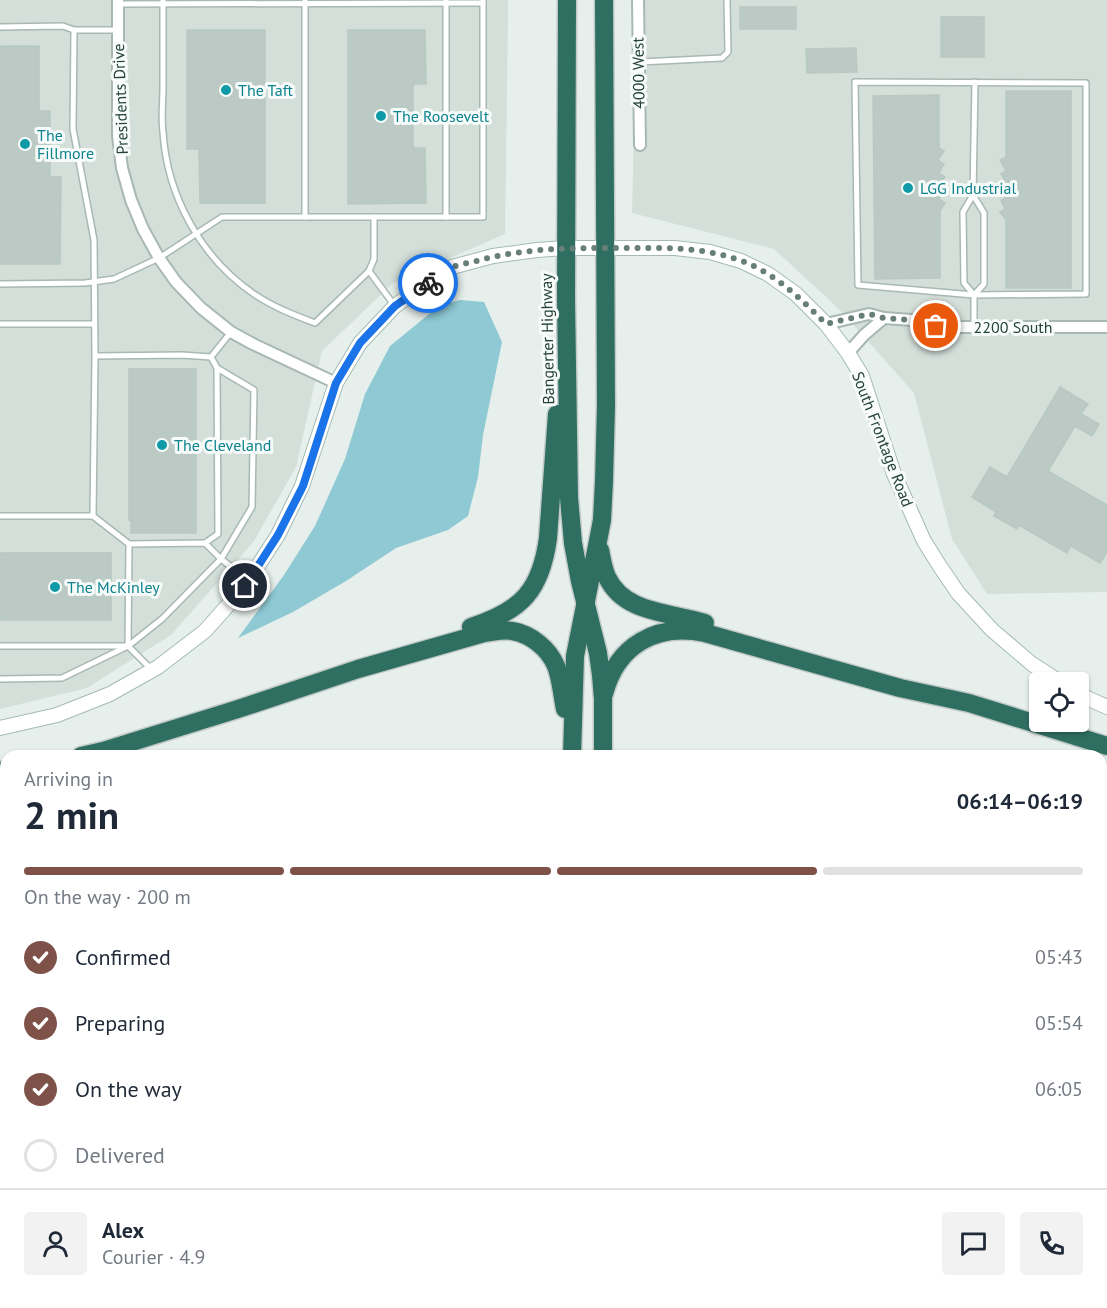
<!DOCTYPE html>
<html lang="en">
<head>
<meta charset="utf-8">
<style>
  :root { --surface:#fff; --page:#f2f2f3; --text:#1f2937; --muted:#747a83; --line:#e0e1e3; --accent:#7f5249 }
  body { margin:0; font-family:"PT Sans",sans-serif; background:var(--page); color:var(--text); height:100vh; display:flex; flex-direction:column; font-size:22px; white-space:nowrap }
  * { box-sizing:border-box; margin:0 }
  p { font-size:20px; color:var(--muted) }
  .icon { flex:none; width:33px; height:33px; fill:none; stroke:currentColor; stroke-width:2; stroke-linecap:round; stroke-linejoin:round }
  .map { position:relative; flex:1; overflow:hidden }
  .drawer { position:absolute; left:0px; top:750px; width:1107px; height:558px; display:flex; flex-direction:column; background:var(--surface); border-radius:18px 18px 0 0; box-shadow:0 2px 4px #0004 }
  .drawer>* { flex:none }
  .tools { position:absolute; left:1029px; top:672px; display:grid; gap:12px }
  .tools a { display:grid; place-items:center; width:60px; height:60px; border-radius:6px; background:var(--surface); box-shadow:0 2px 4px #0004; font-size:30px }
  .pin { position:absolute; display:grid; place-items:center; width:51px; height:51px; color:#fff; margin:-26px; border:3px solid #fff; border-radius:50%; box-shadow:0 2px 6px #0007 }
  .courier { position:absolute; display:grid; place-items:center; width:60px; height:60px; margin:-30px; border:4px solid #1a73e8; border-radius:50%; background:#fff; color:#222; box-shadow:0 2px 8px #0007 }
  .overview em { font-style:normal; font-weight:800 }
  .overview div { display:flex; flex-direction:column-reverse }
  .overview { display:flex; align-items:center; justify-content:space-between; height:102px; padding:0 24px }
  h1 { font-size:39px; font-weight:800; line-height:45px }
  .bar { display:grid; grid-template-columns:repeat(4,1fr); gap:9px 6px; align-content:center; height:72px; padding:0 24px }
  .bar i { height:8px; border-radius:4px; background:var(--line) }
  .bar .selected { background:var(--accent) }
  .bar p { grid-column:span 4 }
  .line { display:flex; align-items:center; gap:15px; padding:0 24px; border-top:2px solid var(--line) }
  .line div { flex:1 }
  .round { display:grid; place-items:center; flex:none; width:63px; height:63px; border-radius:6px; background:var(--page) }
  ol { padding:0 24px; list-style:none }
  li { display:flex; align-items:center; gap:18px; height:66px }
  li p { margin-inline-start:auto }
  li .icon { padding:6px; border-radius:50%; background:var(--accent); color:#fff; stroke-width:4 }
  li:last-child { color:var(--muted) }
  li i { width:33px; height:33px; border:3px solid var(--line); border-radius:50% }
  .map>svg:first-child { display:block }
  .built { fill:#d4dfda }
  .water { fill:#8ec9d4 }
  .building { fill:#bbcac4; stroke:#b8c9c2; stroke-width:1.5 }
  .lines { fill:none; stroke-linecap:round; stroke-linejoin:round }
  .lane-casing { stroke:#a8b8b2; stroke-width:8 }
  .street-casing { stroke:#a8b8b2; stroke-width:14 }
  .secondary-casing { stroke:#a4bbb3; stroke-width:16 }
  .highway-casing { stroke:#c2cac8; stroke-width:21 }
  .lane { stroke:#fff; stroke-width:5 }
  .street { stroke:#fff; stroke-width:10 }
  .secondary { stroke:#fff; stroke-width:14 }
  .highway { stroke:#2f6f62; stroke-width:18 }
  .done { stroke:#687f78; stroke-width:6; stroke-dasharray:0 10.8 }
  .route { stroke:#1a73e8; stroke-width:8 }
  .culture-dot { fill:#0f9aa8; stroke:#f7fbf9; stroke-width:2 }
  .labels { text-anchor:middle; stroke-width:6; stroke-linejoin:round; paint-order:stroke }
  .street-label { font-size:16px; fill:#24423a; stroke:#f7fbf9 }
  .culture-label { font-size:16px; fill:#0d838f; stroke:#f7fbf9; text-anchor:start }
</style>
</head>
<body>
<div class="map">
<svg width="1107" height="1308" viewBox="0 0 1107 1308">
  <rect width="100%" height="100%" fill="#e6efeb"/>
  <!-- built -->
  <g class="built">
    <path d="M0,0H508V16L505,234L393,283L322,351L296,467L254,541L171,635L87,688L0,709Z"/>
    <path d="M637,0H1107V592L987,594L952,539L914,393L841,311L774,249L632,213Z"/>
    <path d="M1107,931V1308H655L653,1302H1101V933Z"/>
    <path d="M0,945L6,947V1302H572L573,1308H0Z"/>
  </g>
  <!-- water -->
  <path class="water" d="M460,300L484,302L502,342L483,435L478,477L468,516L448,530L396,548L346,581L293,612L238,638L284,575L315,526L345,459L365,394L390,346L439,306Z"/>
  <!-- building -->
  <g class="building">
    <rect x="740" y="7" width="56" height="22"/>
    <rect x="941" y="17" width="43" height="40"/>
    <path d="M187,30H265V203H200L199,149H187Z"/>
    <path d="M348,30H425L426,84H413V148H425L426,203L348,204Z"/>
    <path d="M0,46H39V111H50V177H61L60,264H0Z"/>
    <path d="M856,48L857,72L807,73L806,49Z"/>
    <path d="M1006,91H1071V288H1006V220L1000,212L1005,209L1001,200L1007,197L1001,187L1007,183L1001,174L1006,171L1000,160L1006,157Z"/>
    <path d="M939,95V148L944,151L938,160L944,164L939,173L945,177L939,186L945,190L939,199L945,203L940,211V278L875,279L873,96Z"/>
    <path d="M129,369H196V533H131V520H129Z"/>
    <path d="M1060,387L1088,404L1081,414L1099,424L1092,436L1075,426L1048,471L1107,505V552L1100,563L1071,546L1067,553L1019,525L1017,529L994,516L996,512L972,497L990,467L1007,477Z"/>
    <rect x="0" y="553" width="111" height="67"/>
  </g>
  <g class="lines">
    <defs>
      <g id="lane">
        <path d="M163,0C163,29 163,58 163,87C163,102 161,117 163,132C167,196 201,258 254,294C273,307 294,315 315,323L369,271L374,259V217"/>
        <path d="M446,0V217"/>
        <path d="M118,4L483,3"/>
        <path d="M0,27L63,26L74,30H118"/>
        <path d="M74,30L73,129L94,240L95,356L182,355L211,357"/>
        <path d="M640,62L722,58L728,52L727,0"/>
        <path d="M446,119H483"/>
        <path d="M973,195L984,213V284L974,295"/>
        <path d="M305,217V0"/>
        <path d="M369,271L394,305"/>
        <path d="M0,284L85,283L114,279L159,258L222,217H483V0"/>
        <path d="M974,295L964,283L963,212L973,195L975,82"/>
        <path d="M0,324H94"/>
        <path d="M974,327V295L1086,294V83L855,82L858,285L974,295"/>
        <path d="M95,356L93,516L129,544L128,646"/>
        <path d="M0,516H93"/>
        <path d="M205,543L218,534L217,368"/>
        <path d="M129,544L205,543L221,559L252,507L254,390L217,368L211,357L231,332"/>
        <path d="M0,646H128L151,669"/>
        <path d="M0,679L62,678L128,646L162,619L221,559L247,579"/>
        <path d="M0,957L6,958"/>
        <path d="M1101,964L1107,963"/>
        <path d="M0,1048H6"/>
        <path d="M1101,1102H1107"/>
        <path d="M1101,1195H1107"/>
        <path d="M0,1237H6"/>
        <path d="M1101,1260H1107"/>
        <path d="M67,1302V1308"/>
        <path d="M728,1302V1308"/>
        <path d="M766,1302V1308"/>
        <path d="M920,1302V1308"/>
        <path d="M1063,1302V1308"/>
        <path d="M502,1308V1302"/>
      </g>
      <g id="street">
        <path d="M118,0V136L122,168L131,200L143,229L159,258L176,282L201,308L231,332L253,344L336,383"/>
        <path d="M638,0L640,145"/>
        <path d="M826,324L869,314L884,318L912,320L949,327H1107"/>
        <path d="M848,353L864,335L884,318"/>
        <path d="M0,927L6,928"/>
        <path d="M0,1202H6"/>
        <path d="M106,1302V1308"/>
      </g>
      <g id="secondary">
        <path d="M1078,694L1107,707"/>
        <path d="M0,728L57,715L110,694L158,667L205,631L245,586L278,535L302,486L336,383L360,343L395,306L423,286L452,267L493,256L537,250L565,248H675L710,252L741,261L768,274L796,294L826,324L848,353L862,376L894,474L924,541L939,565L958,593L992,630L1032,664L1060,682"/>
      </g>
      <g id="highway">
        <path d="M567,0L566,299L569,498L573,543L580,581L598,653L601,675L603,699V756"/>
        <path d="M600,550C602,559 603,568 607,577C624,614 671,612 705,623"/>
        <path d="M471,627C522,611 541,590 548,538L557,414"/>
        <path d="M604,694C617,645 656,623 705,633L900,688L969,703L1107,746"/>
        <path d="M81,756L103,751L238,709L358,669L484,633C493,632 503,629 512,631C531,634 549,649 556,666C561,679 562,695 565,709"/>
        <path d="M572,756L575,656L598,541L602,520L604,481L606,405L604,0"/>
        <path d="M0,771L6,770"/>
        <path d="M0,800H6"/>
        <path d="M1101,804H1107"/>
        <path d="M1101,832H1107"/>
        <path d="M0,836H6"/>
        <path d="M1101,868L1107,866"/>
        <path d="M0,878L6,879"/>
        <path d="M596,1302L597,1308"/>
        <path d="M628,1302L629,1308"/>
      </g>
    </defs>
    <!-- lane casing -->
    <use href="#lane" class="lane-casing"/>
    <!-- street casing -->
    <use href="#street" class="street-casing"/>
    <!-- secondary casing -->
    <use href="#secondary" class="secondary-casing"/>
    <!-- highway casing -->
    <use href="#highway" class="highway-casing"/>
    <!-- lane -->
    <use href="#lane" class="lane"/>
    <!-- street -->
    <use href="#street" class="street"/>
    <!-- secondary -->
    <use href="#secondary" class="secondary"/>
    <!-- highway -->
    <use href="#highway" class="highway"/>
  </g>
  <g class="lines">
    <!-- done -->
    <path class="done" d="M428,283C435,278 443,272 451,268C459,264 469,263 477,261C523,248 570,248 617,248C659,248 699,246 739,260C774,272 800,298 826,324L869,314L884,318L912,320L936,326"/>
    <!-- route -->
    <path class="route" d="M245,586L278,535L303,486L336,383L360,343L395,306L428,283"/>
  </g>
  <!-- markers -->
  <g class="culture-dot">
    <circle cx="226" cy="90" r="6"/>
    <circle cx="381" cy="116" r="6"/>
    <circle cx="25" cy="144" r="6"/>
    <circle cx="908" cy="188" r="6"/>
    <circle cx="162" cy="445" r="6"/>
    <circle cx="55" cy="587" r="6"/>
  </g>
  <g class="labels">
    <!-- street labels -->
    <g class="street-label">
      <text transform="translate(638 73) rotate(-91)" y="6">4000 West</text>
      <text transform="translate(120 99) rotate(-92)" y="6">Presidents Drive</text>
      <text x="1013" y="333">2200 South</text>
      <text transform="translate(547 339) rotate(-91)" y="6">Bangerter Highway</text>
      <text transform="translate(883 439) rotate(69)" y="6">South Frontage Road</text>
    </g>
    <!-- culture labels -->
    <g class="culture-label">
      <text x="238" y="96">The Taft</text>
      <text x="393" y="122">The Roosevelt</text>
      <text x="37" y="141">The<tspan x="37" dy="18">Fillmore</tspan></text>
      <text x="920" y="194">LGG Industrial</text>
      <text x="174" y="451">The Cleveland</text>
      <text x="67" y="593">The McKinley</text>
    </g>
  </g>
</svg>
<div class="tools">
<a><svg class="icon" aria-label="locate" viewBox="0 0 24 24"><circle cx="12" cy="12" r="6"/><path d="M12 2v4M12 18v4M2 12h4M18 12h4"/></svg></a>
</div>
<div class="pin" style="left:936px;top:326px;background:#ea580c"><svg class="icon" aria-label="bag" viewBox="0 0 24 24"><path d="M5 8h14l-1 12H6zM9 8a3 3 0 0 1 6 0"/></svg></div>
<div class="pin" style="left:245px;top:586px;background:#1f2937"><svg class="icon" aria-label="home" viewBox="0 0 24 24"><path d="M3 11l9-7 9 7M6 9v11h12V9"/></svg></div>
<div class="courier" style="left:428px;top:283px"><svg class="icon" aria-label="bike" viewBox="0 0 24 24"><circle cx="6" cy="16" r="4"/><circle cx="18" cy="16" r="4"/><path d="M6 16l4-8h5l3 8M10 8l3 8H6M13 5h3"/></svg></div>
<section class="drawer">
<div class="overview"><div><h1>2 min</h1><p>Arriving in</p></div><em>06:14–06:19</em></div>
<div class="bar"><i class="selected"></i><i class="selected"></i><i class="selected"></i><i></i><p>On the way · 200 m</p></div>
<ol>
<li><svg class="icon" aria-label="check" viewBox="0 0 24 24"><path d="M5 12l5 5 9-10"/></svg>Confirmed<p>05:43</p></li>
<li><svg class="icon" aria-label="check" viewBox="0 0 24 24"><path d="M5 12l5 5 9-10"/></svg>Preparing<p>05:54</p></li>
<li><svg class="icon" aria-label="check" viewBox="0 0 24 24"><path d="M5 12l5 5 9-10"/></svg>On the way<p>06:05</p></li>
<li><i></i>Delivered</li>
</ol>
<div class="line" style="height:108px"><a class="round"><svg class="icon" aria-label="person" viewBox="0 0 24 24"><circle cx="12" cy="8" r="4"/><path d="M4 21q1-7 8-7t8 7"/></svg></a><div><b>Alex</b><p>Courier · 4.9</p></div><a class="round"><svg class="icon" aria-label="chat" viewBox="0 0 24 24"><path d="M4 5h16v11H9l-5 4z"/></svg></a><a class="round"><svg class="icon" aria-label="phone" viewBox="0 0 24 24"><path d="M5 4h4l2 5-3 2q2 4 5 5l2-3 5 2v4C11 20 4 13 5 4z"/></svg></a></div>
</section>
</div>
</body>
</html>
